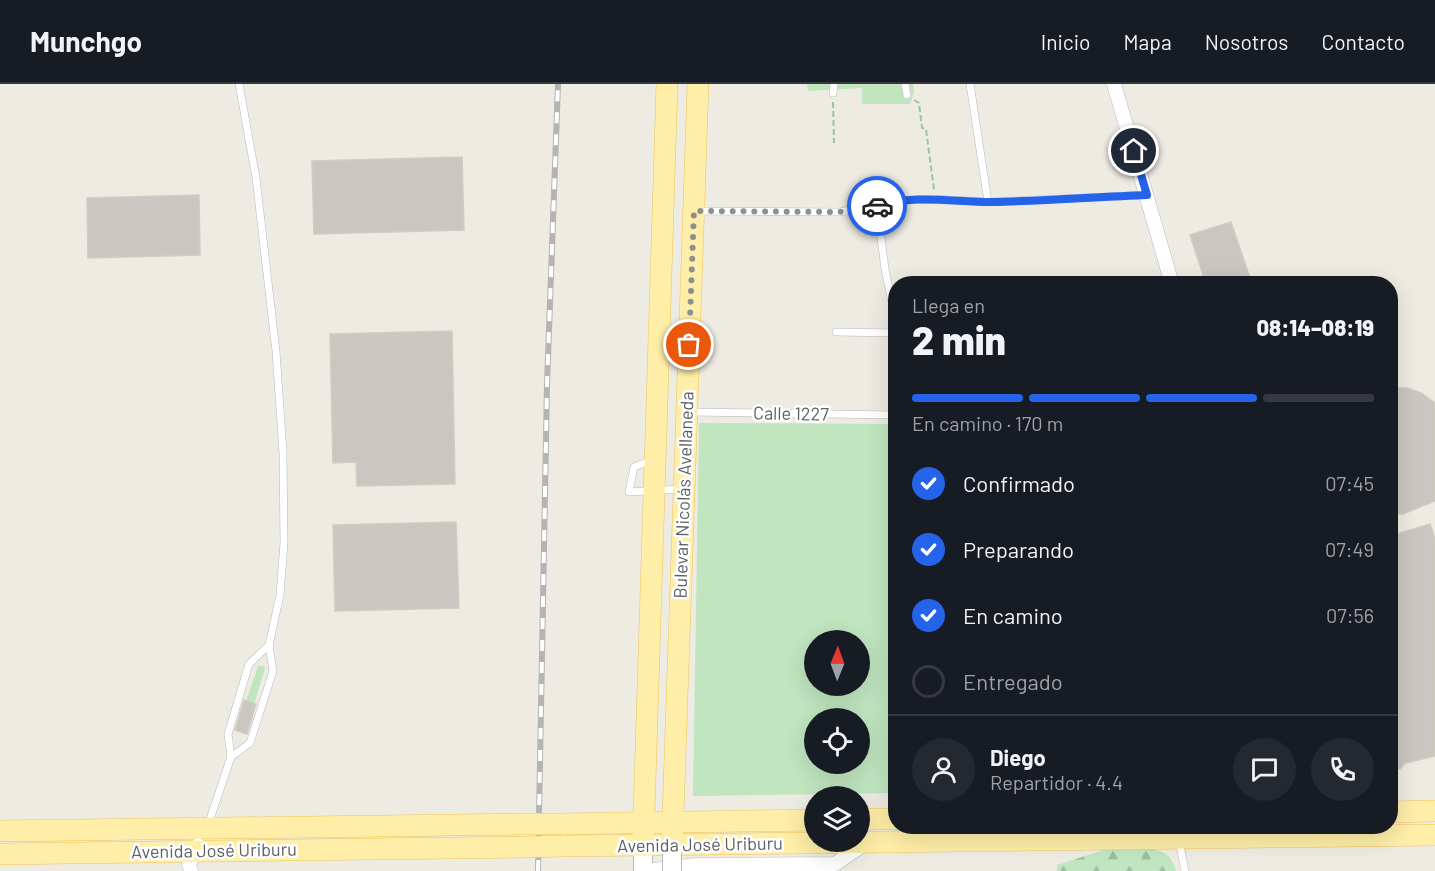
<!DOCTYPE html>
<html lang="es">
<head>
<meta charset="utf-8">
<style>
  :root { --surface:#171b24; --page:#242831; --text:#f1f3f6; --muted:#9ea1a6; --line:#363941; --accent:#2563eb }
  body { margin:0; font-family:Barlow,sans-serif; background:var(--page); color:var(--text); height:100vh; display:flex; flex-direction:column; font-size:22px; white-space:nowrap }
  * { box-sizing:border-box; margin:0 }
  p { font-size:20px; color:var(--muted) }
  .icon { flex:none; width:33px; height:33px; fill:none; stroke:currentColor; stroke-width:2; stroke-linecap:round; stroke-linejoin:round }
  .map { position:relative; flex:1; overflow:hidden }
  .drawer { position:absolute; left:888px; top:192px; width:510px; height:558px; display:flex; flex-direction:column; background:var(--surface); border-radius:24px; box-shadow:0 6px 24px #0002 }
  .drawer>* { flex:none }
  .needle { width:39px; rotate:1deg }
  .buttons { position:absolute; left:804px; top:546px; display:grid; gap:12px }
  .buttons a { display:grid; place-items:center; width:66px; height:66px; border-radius:50%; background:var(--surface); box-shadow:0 6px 24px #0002; font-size:30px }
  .pin { position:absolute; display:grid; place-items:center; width:51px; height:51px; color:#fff; margin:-26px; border:3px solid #fff; border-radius:50%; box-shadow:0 2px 6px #0007 }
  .courier { position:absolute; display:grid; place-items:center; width:60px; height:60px; margin:-30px; border:4px solid #2563eb; border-radius:50%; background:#fff; color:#222; box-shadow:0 2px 8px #0007 }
  .headline em { font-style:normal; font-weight:800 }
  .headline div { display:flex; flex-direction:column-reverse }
  .headline { display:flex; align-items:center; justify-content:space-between; height:102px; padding:0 24px }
  h1 { font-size:39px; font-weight:800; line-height:45px }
  .bar { display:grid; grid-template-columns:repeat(4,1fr); gap:9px 6px; align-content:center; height:72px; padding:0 24px }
  .bar i { height:8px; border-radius:4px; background:var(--line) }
  .bar .current { background:var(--accent) }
  .bar p { grid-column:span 4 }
  .line { display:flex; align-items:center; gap:15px; padding:0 24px; border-top:2px solid var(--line) }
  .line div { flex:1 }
  .round { display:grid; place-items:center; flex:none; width:63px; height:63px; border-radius:32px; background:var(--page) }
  ol { padding:0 24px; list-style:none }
  li { display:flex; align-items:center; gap:18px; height:66px }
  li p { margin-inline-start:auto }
  li .icon { padding:6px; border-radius:50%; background:var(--accent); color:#fff; stroke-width:4 }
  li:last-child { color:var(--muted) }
  li i { width:33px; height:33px; border:3px solid var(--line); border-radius:50% }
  header { display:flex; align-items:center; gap:36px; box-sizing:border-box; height:84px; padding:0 30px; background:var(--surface); border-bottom:2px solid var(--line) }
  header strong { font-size:28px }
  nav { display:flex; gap:33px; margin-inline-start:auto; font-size:21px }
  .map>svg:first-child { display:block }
  .green { fill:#c0e5bf; fill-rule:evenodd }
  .forest { fill:url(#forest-firs) }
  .building { fill:#cac7c2; stroke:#d2ccc1; stroke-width:1.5 }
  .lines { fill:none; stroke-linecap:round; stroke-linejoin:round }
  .lane-casing { stroke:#b8babf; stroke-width:8 }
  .street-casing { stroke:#b8babf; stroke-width:15 }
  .secondary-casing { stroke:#b6b9bf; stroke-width:20 }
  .primary-casing { stroke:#efc35a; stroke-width:22 }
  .path { stroke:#98c5a4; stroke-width:2; stroke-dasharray:6 3; stroke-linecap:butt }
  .lane { stroke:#fff; stroke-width:7 }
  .street { stroke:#fff; stroke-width:14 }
  .secondary { stroke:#fff; stroke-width:18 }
  .primary { stroke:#feeea7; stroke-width:21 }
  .rail-casing { stroke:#b3b4b4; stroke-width:6 }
  .rail { stroke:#fff; stroke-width:4; stroke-dasharray:11; stroke-linecap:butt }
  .secondary-bridge-casing { stroke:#b6b9bf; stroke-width:20; stroke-linecap:butt }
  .primary-bridge-casing { stroke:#efc35a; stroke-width:22; stroke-linecap:butt }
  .secondary-bridge { stroke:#fff; stroke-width:18 }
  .primary-bridge { stroke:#feeea7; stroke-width:21 }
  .done { stroke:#8e908f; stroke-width:6; stroke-dasharray:0 10.8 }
  .route { stroke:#2563eb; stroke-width:8 }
  .labels { text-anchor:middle; stroke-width:5; stroke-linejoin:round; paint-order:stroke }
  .street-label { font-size:18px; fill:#5b5f63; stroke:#fff }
</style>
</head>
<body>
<header>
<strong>Munchgo</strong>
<nav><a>Inicio</a><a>Mapa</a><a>Nosotros</a><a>Contacto</a></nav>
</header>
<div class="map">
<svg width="1435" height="787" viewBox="0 0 1435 787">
  <defs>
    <pattern id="forest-firs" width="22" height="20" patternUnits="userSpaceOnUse" patternTransform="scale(1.5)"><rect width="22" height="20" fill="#c0e5bf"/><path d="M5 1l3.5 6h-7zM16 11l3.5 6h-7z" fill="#9fbd9f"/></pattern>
  </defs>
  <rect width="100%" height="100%" fill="#edebe2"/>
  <!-- green -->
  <g class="green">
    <path d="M807,0H913L914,8L910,20H862V4L808,7Z"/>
    <path d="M699,339L895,340V709L693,712ZM814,556H860V602H814ZM814,634H860V680H814Z"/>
    <path d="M258,582H263L265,584L254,620L246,617Z"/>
  </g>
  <!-- forest -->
  <path class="forest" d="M1132,763C1152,766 1171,763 1176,787H1057V781L1107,765Z"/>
  <!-- building -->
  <g class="building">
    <path d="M462,73L464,146L314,150L312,77Z"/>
    <path d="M199,111L200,171L88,174L87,114Z"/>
    <path d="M1231,138L1251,197L1242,200H1206L1190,151Z"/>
    <path d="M452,247L455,400L357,402L356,378L333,379L330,250Z"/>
    <path d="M1390,304H1407L1421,309L1435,319V417L1403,430L1390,429Z"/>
    <path d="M456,438L459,524L335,527L333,441Z"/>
    <path d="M1430,440L1435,454V672L1405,679L1400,685L1390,684V452Z"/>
    <path d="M244,616L256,620L247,650L235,646Z"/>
  </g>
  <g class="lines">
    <defs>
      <g id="lane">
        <path d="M905,0L907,11"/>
        <path d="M970,0L988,118"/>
        <path d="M833,9L834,0"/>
        <path d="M877,122L885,185L896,237"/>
        <path d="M696,127L839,128L877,122L891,117L935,115L988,118L1147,111"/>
        <path d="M953,200L963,198"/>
        <path d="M836,248L896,249"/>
        <path d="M688,328L896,331"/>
        <path d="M652,376L634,383L629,408L681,405"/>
        <path d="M231,673L250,659L273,587L269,561L280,511L284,459L283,369L276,267L256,94L239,0"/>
        <path d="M208,741L231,673L228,650L249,580L269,561"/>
        <path d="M1179,757L1185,787"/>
      </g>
      <g id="street">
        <path d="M1114,0L1172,200"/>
        <path d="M191,787L189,780L198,761"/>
        <path d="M645,787L697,781L835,780L864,760"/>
      </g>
      <path id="secondary" d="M643,787V761"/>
      <g id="primary">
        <path d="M1390,728L1435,727"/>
        <path d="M860,735H896"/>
        <path d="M562,740L814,736"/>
        <path d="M0,747L527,740"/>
        <path d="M643,761L667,0"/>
        <path d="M672,761L698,0"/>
        <path d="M563,762L1435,751"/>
        <path d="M0,770L526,763"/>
      </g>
    </defs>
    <!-- lane casing -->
    <use href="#lane" class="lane-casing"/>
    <!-- street casing -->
    <use href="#street" class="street-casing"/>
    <!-- secondary casing -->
    <use href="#secondary" class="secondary-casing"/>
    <!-- primary casing -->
    <use href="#primary" class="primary-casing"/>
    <!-- path -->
    <g class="path">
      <path d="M914,16L919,19L922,44L926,45L934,106"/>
      <path d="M833,18L834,59"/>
    </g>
    <!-- lane -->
    <use href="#lane" class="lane"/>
    <!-- street -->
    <use href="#street" class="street"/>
    <!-- secondary -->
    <use href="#secondary" class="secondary"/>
    <!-- primary -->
    <use href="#primary" class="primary"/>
    <defs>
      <path id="rail" d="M538,787L547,301L558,0"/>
    </defs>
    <!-- rail casing -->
    <use href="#rail" class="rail-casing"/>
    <!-- rail -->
    <use href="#rail" class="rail"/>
    <defs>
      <path id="secondary-bridge" d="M672,787V769"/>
      <g id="primary-bridge">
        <path d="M527,740H562"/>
        <path d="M526,763L563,762"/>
      </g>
    </defs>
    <!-- secondary-bridge casing -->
    <use href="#secondary-bridge" class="secondary-bridge-casing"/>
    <!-- primary-bridge casing -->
    <use href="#primary-bridge" class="primary-bridge-casing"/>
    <!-- secondary-bridge -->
    <use href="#secondary-bridge" class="secondary-bridge"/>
    <!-- primary-bridge -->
    <use href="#primary-bridge" class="primary-bridge"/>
  </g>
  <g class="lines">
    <!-- done -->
    <path class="done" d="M689,261L694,127L839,128L877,122"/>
    <!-- route -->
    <path class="route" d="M877,122C914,110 953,118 991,118C1043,117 1095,113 1147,111L1134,67"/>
  </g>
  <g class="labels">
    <!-- street labels -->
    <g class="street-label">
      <text transform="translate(791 330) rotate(1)" y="6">Calle 1227</text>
      <text transform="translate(684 411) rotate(-88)" y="6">Bulevar Nicolás Avellaneda</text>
      <text transform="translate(700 761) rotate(-1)" y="6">Avenida José Uriburu</text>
      <text transform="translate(214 767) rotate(-1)" y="6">Avenida José Uriburu</text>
    </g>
  </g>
</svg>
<div class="buttons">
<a><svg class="needle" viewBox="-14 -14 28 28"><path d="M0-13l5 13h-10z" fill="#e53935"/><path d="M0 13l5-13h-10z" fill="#9ea1a6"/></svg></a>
<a><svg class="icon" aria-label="locate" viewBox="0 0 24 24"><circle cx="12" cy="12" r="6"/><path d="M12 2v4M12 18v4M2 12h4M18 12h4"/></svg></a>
<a><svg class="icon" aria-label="layers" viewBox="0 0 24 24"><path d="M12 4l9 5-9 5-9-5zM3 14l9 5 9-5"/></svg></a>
</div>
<div class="pin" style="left:689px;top:261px;background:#ea580c"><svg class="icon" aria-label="bag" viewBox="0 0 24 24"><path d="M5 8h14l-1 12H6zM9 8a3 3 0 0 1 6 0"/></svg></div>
<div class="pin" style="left:1134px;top:67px;background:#1f2937"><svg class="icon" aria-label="home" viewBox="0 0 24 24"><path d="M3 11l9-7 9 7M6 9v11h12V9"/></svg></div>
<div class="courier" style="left:877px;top:122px"><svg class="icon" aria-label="car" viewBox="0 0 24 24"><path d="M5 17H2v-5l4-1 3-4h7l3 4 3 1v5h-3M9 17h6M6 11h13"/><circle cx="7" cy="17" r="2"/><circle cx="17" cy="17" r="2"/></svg></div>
<section class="drawer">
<div class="headline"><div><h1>2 min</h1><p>Llega en</p></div><em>08:14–08:19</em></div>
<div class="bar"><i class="current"></i><i class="current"></i><i class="current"></i><i></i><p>En camino · 170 m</p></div>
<ol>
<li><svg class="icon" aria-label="check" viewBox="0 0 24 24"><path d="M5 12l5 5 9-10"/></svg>Confirmado<p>07:45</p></li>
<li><svg class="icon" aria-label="check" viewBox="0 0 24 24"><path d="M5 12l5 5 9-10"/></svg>Preparando<p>07:49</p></li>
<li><svg class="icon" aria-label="check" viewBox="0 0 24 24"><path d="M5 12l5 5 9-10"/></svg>En camino<p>07:56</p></li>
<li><i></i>Entregado</li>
</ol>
<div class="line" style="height:108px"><a class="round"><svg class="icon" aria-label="person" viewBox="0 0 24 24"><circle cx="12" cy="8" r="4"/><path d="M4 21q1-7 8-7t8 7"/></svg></a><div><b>Diego</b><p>Repartidor · 4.4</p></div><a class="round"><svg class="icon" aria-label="chat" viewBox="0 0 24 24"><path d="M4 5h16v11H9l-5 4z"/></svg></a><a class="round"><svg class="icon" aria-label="phone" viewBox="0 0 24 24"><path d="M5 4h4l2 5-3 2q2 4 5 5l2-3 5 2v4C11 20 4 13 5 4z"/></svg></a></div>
</section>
</div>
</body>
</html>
